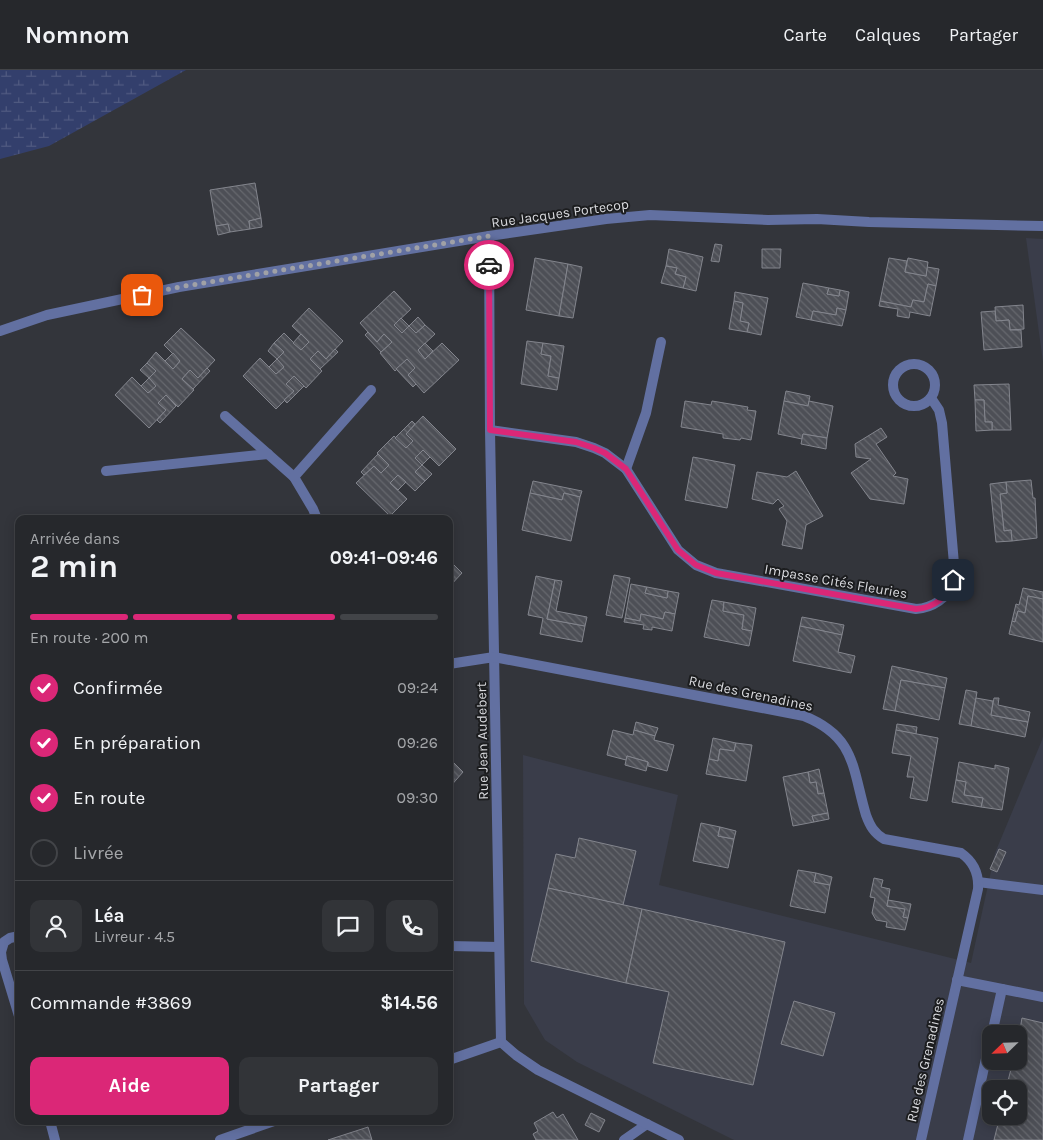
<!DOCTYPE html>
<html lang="fr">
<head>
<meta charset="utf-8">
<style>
  :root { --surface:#26282c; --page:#323438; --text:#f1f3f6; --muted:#a4a6a9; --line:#424448; --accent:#db2777 }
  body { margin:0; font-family:Karla,sans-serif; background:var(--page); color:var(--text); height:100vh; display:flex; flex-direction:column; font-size:19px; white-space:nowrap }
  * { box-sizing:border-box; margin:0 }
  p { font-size:16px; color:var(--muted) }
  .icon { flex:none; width:28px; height:28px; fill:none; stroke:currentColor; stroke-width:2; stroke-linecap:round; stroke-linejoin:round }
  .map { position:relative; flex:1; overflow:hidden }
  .sheet { position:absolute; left:15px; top:445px; width:438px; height:610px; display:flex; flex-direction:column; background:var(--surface); border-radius:10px; box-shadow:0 2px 12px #0003,0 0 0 1px var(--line) }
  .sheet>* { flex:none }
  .needle { width:32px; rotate:247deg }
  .controls { position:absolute; left:982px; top:955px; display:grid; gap:10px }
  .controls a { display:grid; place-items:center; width:45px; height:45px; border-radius:10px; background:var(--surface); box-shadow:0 2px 12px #0003,0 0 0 1px var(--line); font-size:25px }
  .pin { position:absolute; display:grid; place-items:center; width:42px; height:42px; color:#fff; margin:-21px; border-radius:10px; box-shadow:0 2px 8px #0006 }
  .courier { position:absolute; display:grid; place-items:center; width:50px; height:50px; margin:-25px; border:4px solid #db2777; border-radius:50%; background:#fff; color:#222; box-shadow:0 1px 6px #0007 }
  .overview em { font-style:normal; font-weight:700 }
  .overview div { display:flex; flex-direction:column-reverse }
  .overview { display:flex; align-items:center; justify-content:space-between; height:85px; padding:0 15px }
  h1 { font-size:32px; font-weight:700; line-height:38px }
  .bar { display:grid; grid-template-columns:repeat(4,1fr); gap:8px 5px; align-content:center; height:60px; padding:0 15px }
  .bar i { height:6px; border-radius:4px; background:var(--line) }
  .bar .selected { background:var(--accent) }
  .bar p { grid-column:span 4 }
  .line { display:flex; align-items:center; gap:12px; padding:0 15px; border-top:1px solid var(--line) }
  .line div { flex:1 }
  .round { display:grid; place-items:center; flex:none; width:52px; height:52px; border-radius:10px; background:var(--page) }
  ol { padding:0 15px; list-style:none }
  li { display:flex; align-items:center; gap:15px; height:55px }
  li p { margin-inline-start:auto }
  li .icon { padding:5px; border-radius:50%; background:var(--accent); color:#fff; stroke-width:4 }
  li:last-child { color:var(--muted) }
  li i { width:28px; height:28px; border:2px solid var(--line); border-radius:50% }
  .cta { display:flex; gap:10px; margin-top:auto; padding:10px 15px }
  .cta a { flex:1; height:58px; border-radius:10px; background:var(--accent); color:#fff; font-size:20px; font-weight:700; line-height:58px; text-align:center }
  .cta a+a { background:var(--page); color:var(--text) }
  header { display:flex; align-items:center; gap:30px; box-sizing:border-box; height:70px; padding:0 25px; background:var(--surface); border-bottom:1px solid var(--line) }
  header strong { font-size:24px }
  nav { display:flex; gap:28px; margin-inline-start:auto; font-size:18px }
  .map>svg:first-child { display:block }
  .built { fill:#3a3d4a; fill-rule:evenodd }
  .wetland { fill:url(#wetland-marsh) }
  .building { fill:url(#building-back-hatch); stroke:#83858d }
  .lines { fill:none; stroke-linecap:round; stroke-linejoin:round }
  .service { stroke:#6270a1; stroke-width:10 }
  .minor { stroke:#6270a1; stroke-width:10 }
  .done { stroke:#a0a1a6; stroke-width:5; stroke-dasharray:0 9 }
  .route { stroke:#db2777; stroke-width:6 }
  .labels { text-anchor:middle; stroke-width:4; stroke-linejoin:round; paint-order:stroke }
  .street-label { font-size:14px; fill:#dadbdf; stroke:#1c1d1f }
</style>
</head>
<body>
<header>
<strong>Nomnom</strong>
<nav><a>Carte</a><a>Calques</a><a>Partager</a></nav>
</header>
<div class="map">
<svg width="1043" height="1070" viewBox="0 0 1043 1070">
  <defs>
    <pattern id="wetland-marsh" width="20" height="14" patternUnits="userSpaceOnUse" patternTransform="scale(1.25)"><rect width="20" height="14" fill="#333f6c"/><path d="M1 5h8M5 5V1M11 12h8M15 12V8" fill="none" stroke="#505a81"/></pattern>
    <pattern id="building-back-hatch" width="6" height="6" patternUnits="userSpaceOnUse" patternTransform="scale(1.25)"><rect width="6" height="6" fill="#4d4f56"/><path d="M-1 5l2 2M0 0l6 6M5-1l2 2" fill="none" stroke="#66686e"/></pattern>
  </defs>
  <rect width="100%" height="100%" fill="#33353b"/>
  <!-- built -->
  <g class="built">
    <path d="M1026,168L1043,169V292Z"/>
    <path d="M1043,666V1070H734L577,992L545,970L524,934L523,685L678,725L659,815L971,893L995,783L1042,670ZM991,964H1019V991H991ZM991,1019H1019V1046H991Z"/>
  </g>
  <!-- wetland -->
  <path class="wetland" d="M0,0H186L49,76L0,89Z"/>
  <!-- building -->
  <g class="building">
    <path d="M255,113L261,148L249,151L250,159L230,162L228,154L216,156L210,120Z"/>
    <path d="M261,148L262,157L250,159L249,151Z"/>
    <path d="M228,154L230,162L218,165L216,156Z"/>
    <path d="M715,174L722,175L719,192L711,191Z"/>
    <path d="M669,179L703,187L696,221L683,218L686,207L675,204L677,198L666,196Z"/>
    <path d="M762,179H781L780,198H762Z"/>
    <path d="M535,188L568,194L559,246L526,240Z"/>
    <path d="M889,188L907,191L905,202L926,206L927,197L939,199L936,216L928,214L924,232L913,230L911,237L880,231Z"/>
    <path d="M908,188L928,192L926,206L905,202Z"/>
    <path d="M568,194L582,197L573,248L559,246Z"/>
    <path d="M666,196L677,198L675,204L686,207L683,218L661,213Z"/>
    <path d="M803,213L829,218L827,224L839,226L840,220L849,222L846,240L837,238L836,245L813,241L811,250L796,247Z"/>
    <path d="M928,214L936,216L930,246L910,242L909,248L897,246L898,239L879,236L880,231L911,237L913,230L924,232Z"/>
    <path d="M829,218L840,220L839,226L827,224Z"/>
    <path d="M394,221L411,239L394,255L402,263L409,256L416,263L425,255L435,264L418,280L425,289L442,273L459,290L424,323L408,305L415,298L407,289L395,301L380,283L392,272L384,264L377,272L360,253Z"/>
    <path d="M735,222L768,228L761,265L747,262L749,253L740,251L743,233L734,231Z"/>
    <path d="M734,231L743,233L740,251L749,253L747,262L729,259Z"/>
    <path d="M1023,235L1024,259L1010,260L1009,250L996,251L995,237Z"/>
    <path d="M309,238L343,271L326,289L318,281L310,289L322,301L306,318L294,306L286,314L294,321L276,339L243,306L260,288L276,304L284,297L277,289L284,282L274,273L284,263L301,280L309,272L292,256Z"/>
    <path d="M837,238L846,240L842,256L811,250L813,241L836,245Z"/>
    <path d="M995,241L996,251L1009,250L1010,260H1021L1022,277L984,280L981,242Z"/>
    <path d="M418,247L425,255L416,263L409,256Z"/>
    <path d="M401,248L409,256L402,263L394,255Z"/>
    <path d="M181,258L215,290L198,308L190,300L182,309L194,320L178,337L166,325L158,333L166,340L149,358L115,325L132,307L148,323L156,316L149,308L156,301L147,293L156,282L173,299L180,291L164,275Z"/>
    <path d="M368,262L377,272L384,264L392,272L381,282L365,265Z"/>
    <path d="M301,264L309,272L301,280L293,273Z"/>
    <path d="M527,271L543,273L541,284L551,286L548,306L559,308L557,320L521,314Z"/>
    <path d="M274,273L284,282L277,289L268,281Z"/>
    <path d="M425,273L433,281L425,289L418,280Z"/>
    <path d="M543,273L564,276L559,308L548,306L551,286L541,284Z"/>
    <path d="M335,279L338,282L320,299L310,289L318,281L326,289Z"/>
    <path d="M173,283L180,291L173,299L165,291Z"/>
    <path d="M277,289L284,297L276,304L269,297Z"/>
    <path d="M407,289L415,298L408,305L416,314L413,317L396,299Z"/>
    <path d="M147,293L156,301L149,308L140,300Z"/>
    <path d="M207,298L210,301L193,319L182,309L190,300L198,308Z"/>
    <path d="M294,306L304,316L287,333L284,330L294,321L286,314Z"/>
    <path d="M149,308L156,316L148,323L141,316Z"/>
    <path d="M1009,314L1011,360H992V352H985L984,330H975L974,315Z"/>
    <path d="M786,321L810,326L808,336L784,331Z"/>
    <path d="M166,325L176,336L160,353L157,350L166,340L158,333Z"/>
    <path d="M975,330H984L985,352H992V360L976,361Z"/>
    <path d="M685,331L711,335L712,331L748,337L747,340L756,341L751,370L741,368L740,370L723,368V364L681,357Z"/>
    <path d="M784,331L808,336L809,331L833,336L827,368L803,364L802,369L778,364Z"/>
    <path d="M423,346L456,379L439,396L423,380L415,388L422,395L415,402L425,411L415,421L398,405L390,413L407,429L390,446L356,413L374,396L381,403L389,395L377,383L394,366L406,378L413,371L406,364Z"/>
    <path d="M412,351L415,354L406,364L413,371L406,378L395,368Z"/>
    <path d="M881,358L887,367L876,374L896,403L893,406L908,409L904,434L870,429L851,403L871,389L856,387L855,374Z"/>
    <path d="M803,364L827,368L826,379L801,374Z"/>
    <path d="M423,380L430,387L422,395L415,388Z"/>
    <path d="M378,384L389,395L381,403L374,396L364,405L361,402Z"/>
    <path d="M693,387L735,395L727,438L685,430Z"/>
    <path d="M422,395L432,404L425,411L415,402Z"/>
    <path d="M796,401L823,446L806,455L802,479L782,475L787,451L779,439L784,436L778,429L773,434L752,429L757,402L787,407Z"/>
    <path d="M398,405L406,412L398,420L390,413Z"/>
    <path d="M1031,410L1033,428H1035L1037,468L1012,471L1011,460L1004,461L1000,424L1007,423L1006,412Z"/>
    <path d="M533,411L582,421L580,427L564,423L562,430L530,423Z"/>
    <path d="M1006,412L1007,423L1000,424L1004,461L1011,460L1012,471L996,472L990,414Z"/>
    <path d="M530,423L562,430L564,423L580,427L571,471L522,460Z"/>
    <path d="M449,490L462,503L449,517Z"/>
    <path d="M614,505L630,508L622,548L606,545Z"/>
    <path d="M536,506L555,510L547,549L585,556L582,572L540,564L543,548L528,545Z"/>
    <path d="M555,510L562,511L556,541L587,547L585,556L547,549Z"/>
    <path d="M631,514L647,517L645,523L667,528L668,521L679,523L675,544L665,542L663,549L641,544L640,551L625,548Z"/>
    <path d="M647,517L668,521L667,528L645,523Z"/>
    <path d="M1023,518L1043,522V529L1028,526L1025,543L1018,541L1015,552L1012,551L1016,534L1019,535Z"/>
    <path d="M1028,526L1043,529V572L1009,564L1012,551L1015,552L1018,541L1025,543Z"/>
    <path d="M712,530L724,532L723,541L744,545L742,559L752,561L749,576L704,567Z"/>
    <path d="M724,532L756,538L752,561L742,559L744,545L723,541Z"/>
    <path d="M665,542L675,544L672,561L652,557V560L643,559L644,555L624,552L625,548L640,551L641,544L663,549Z"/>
    <path d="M802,547L844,555L842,565L800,556Z"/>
    <path d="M800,556L842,565L838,582L855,586L851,603L793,591Z"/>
    <path d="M892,596L947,608L945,618L901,610L895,641L883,639Z"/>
    <path d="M901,610L945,618L939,650L895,641Z"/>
    <path d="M966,620L977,622L971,656L959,654Z"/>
    <path d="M976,628L993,631L991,645L1028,652L1025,667L971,656Z"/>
    <path d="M994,628H999L998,635L1030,642L1028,652L991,645Z"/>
    <path d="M636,652L658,658L655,666L634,660Z"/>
    <path d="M897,654L917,657L916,664L896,660Z"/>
    <path d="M613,660L633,665L634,660L655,666L654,670L674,675L667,701L648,696V692L627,686L626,690L607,685Z"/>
    <path d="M896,660L938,668L927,731L910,728L914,707H907L911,686L892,683Z"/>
    <path d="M713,668L736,673L734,681L720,679L718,691L709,689Z"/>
    <path d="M736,673L752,675L746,711L706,704L709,689L718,691L720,679L734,681Z"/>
    <path d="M627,686L648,692L646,701L625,695Z"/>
    <path d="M449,688L463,702L449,718Z"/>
    <path d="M959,692L995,699V695L1009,698L1002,740L981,737L983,728L964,725L966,712L956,710Z"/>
    <path d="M819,699L824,723L818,724L816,712L810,713L808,702Z"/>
    <path d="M808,702L810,713L816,712L818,724L824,723L828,743L812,746L814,752L793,756L783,707Z"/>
    <path d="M956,710L966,712L964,725L983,728L981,737L952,732Z"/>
    <path d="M828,743L829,749L814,752L812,746Z"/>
    <path d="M701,753L720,757L718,766L734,769L728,798L693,791Z"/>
    <path d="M720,757L736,761L734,769L718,766Z"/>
    <path d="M579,768L636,781L623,835L548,818L556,784L575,788Z"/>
    <path d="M449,778H450L451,825H449Z"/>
    <path d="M999,779L1006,782L997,802L990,799Z"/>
    <path d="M798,800L816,803L814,812L830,815L825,843L790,836Z"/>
    <path d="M816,803L832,807L830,815L814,812Z"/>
    <path d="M874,808L883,810L881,817L890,819L887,836L905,839L903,847L908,848L905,860L886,857L887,852L876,850L872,843L875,828L870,827Z"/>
    <path d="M548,818L642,839L626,913L531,891Z"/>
    <path d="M888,830L911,834L908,848L903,847L905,839L887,836Z"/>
    <path d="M642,839L785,872L753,1015L653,993L669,922L626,913Z"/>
    <path d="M794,931L835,943L823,986L781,974Z"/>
    <path d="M1022,948L1043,953V1070H994L1000,1046H1019V1019H1006L1013,991H1019V965Z"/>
    <path d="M553,1042L557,1048L563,1044L578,1070H536L533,1064L538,1061L534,1053Z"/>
    <path d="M591,1043L605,1050L599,1062L585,1055Z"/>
    <path d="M368,1057L372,1070H328L365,1058Z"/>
  </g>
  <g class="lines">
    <!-- service -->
    <g class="service">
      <path d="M225,346L294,407L313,439L317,449"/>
      <path d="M106,401L268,384"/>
      <path d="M294,407L371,320"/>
      <path d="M449,594L494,587"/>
      <path d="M978,812L1043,820"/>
      <path d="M19,866L10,868L4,872L1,882L2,890L19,946"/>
      <path d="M449,876L499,877"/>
      <path d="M957,910L1043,927"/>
      <path d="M992,964L1002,919"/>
      <path d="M50,1051L55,1070"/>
      <path d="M624,1070L647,1054"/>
      <path d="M968,1070L991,966"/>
    </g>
    <!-- minor -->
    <g class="minor">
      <path d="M489,166L490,360L501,972L516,985L538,1000L679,1070"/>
      <path d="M0,261L47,245L179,217L489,166L606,149L650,145L768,150L817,149L869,152L1043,156"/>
      <circle cx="914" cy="315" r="21"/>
      <path d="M490,360L576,372L594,378L605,383L626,399L678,480L696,495L716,503L916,539C932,538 949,528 953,511C954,506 954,500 954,494L942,353L939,340L931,328"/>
      <path d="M626,399L646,343L661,272"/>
      <path d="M494,587L804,646C856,667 852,698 866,745C870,756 874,763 884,769L961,783C974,792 979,804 978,819L921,1070"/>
      <path d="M449,990L501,972"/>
      <path d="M220,1070L274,1051"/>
    </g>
  </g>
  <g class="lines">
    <!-- done -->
    <path class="done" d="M142,225L179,217L489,166V195"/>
    <!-- route -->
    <path class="route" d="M489,195L490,360L576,372L594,378L605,383L626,399L678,480L696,495L716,503L916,539C934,538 948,527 953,510"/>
  </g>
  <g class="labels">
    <!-- street labels -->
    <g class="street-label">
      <text transform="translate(560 143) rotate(-8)" y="5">Rue Jacques Portecop</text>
      <text transform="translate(836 511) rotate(10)" y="5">Impasse Cités Fleuries</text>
      <text transform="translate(751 623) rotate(12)" y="5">Rue des Grenadines</text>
      <text transform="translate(482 671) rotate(-91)" y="5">Rue Jean Audebert</text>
      <text transform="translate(925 990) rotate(-77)" y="5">Rue des Grenadines</text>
    </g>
  </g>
</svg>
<div class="controls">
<a><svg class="needle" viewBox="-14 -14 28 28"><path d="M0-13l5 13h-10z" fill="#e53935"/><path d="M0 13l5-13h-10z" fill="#a4a6a9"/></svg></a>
<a><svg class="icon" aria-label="locate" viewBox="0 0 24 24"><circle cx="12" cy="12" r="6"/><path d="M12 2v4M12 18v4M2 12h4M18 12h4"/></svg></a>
</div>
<div class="pin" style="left:142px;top:225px;background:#ea580c"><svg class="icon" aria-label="bag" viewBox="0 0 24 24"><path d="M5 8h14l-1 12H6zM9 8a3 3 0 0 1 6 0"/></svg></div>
<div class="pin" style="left:953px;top:510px;background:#1f2937"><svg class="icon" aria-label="home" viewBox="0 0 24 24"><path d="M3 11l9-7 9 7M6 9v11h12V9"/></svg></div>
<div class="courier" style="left:489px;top:195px"><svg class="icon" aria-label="car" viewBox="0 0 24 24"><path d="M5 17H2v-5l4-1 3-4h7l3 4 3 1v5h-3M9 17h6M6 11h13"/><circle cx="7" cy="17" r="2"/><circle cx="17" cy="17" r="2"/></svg></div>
<section class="sheet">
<div class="overview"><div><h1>2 min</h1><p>Arrivée dans</p></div><em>09:41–09:46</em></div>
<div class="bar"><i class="selected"></i><i class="selected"></i><i class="selected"></i><i></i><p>En route · 200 m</p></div>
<ol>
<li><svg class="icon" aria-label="check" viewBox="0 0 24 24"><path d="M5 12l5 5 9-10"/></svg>Confirmée<p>09:24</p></li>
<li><svg class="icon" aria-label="check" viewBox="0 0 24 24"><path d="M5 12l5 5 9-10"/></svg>En préparation<p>09:26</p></li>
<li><svg class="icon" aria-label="check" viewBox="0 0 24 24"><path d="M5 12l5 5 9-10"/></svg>En route<p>09:30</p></li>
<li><i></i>Livrée</li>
</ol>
<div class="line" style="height:90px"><a class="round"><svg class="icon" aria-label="person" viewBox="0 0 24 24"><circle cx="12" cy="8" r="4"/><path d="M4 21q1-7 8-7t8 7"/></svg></a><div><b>Léa</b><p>Livreur · 4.5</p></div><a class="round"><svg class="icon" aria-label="chat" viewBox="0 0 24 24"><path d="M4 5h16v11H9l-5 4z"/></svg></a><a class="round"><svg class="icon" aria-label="phone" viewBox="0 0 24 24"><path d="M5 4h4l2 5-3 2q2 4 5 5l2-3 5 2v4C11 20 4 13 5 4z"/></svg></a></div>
<div class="line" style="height:65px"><div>Commande #3869</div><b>$14.56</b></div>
<div class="cta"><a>Aide</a><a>Partager</a></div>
</section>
</div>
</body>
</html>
